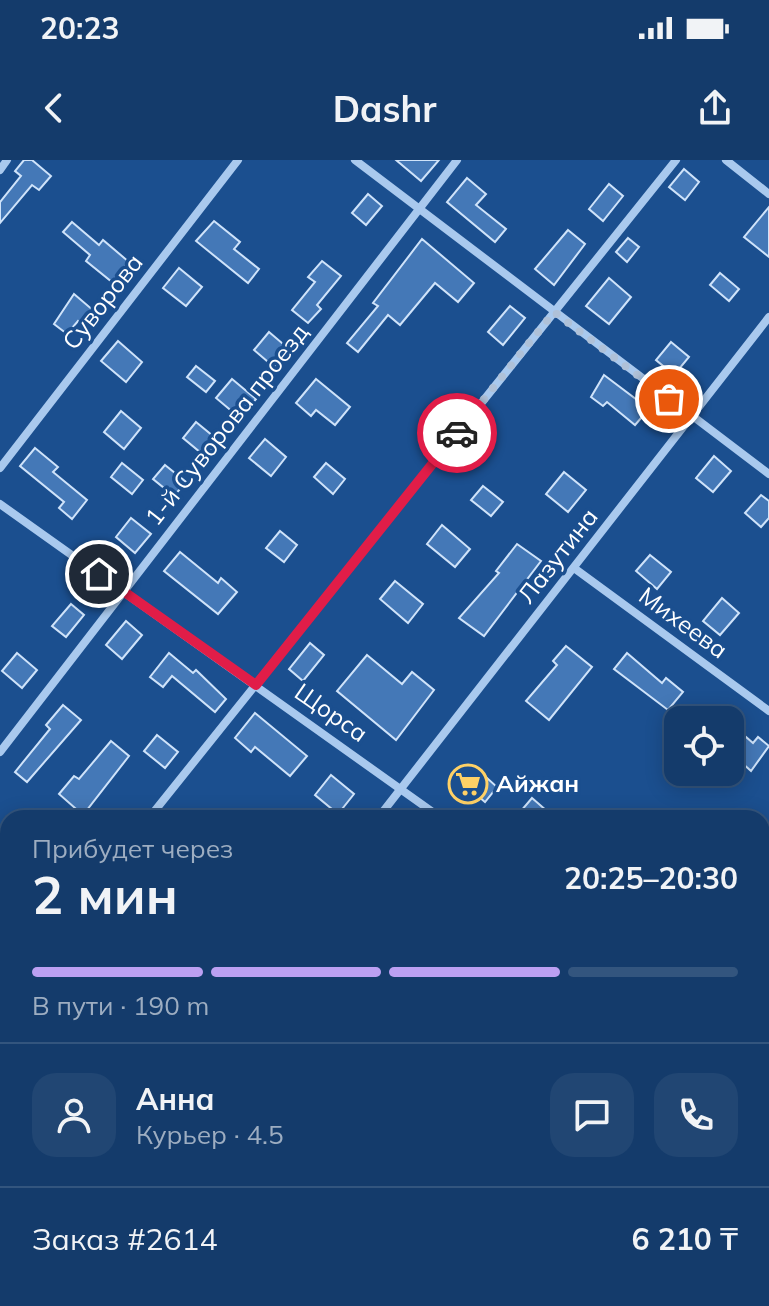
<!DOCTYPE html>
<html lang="ru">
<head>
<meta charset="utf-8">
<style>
  :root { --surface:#143b6b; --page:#214673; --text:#f1f3f6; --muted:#9dadc1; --line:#33557e; --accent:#bca0f2 }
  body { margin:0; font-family:Mulish,sans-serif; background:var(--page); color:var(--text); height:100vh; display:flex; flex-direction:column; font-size:30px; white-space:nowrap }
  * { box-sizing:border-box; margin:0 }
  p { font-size:26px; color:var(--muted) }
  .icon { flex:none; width:44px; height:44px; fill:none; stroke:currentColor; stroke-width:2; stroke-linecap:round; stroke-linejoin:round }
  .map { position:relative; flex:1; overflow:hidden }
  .details { position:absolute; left:0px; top:650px; width:770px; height:496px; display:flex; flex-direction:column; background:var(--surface); border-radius:24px 24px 0 0; box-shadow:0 4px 20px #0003,0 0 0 2px var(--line) }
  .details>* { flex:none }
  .controls { position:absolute; left:664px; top:546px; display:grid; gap:16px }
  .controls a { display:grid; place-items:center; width:80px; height:80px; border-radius:16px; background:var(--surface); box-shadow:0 4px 20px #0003,0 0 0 2px var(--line); font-size:40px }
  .pin { position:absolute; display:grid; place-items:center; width:68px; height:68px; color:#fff; margin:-34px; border:4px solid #fff; border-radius:50%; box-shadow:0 2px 8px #0007 }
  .courier { position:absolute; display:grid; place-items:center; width:80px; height:80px; margin:-40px; border:6px solid #e11d48; border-radius:50%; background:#fff; color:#222; box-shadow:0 2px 10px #0007 }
  .headline em { font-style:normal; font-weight:700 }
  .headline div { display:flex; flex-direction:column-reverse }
  .headline { display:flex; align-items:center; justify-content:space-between; height:136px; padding:0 32px }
  h1 { font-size:52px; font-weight:700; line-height:60px }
  .bar { display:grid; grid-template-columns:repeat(4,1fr); gap:12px 8px; align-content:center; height:96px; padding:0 32px }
  .bar i { height:10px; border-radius:6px; background:var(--line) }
  .bar .selected { background:var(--accent) }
  .bar p { grid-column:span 4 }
  .line { display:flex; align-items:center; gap:20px; padding:0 32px; border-top:2px solid var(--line) }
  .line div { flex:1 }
  .round { display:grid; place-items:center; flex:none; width:84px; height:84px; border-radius:24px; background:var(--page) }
  .status { display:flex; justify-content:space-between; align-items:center; height:56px; padding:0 40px; background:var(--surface); direction:ltr }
  .status svg { height:22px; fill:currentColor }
  header { display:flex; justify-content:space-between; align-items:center; height:104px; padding:0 32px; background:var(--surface); font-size:36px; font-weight:700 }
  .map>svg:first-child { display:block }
  .building { fill:#4478b7; stroke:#cfe3fa; stroke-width:2 }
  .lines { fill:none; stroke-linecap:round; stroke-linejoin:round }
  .lane { stroke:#a9c9ee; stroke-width:6 }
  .street { stroke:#a9c9ee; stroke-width:8 }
  .done { stroke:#afc1d8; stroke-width:8; stroke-dasharray:0 14.4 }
  .route { stroke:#e11d48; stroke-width:10 }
  .labels { text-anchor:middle; stroke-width:7; stroke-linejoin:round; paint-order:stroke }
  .street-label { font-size:24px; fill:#fff; stroke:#1b4f8f }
  .poi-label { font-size:24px; font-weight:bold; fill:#fff; stroke:#1b4f8f; text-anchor:start }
</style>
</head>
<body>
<div class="status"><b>20:23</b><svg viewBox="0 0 49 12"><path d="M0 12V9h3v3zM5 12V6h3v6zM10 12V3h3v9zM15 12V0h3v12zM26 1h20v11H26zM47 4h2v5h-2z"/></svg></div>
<header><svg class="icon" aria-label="back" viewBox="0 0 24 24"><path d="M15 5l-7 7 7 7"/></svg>Dashr<svg class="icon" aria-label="share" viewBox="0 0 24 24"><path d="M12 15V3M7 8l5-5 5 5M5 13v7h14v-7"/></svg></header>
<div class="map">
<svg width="769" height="1146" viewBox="0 0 769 1146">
  <rect width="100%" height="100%" fill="#1b4f8f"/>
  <!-- building -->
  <g class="building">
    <path d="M24,0H32L51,16L39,30L32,25L0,63V42L21,16L15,11Z"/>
    <path d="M396,0H439L421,21Z"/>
    <path d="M684,9L699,22L685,40L669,27Z"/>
    <path d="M467,18L486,34L476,45L506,69L495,82L447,42Z"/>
    <path d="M609,24L623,36L603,61L589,49Z"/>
    <path d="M368,34L382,46L366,65L352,53Z"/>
    <path d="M769,47V97L744,77Z"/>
    <path d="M214,61L240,82L234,89L259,109L248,123L196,81Z"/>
    <path d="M72,62L99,85L103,80L129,102L112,122L86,101L90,95L63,72Z"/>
    <path d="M568,70L585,84L554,125L535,109Z"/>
    <path d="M628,78L639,87L627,102L616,92Z"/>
    <path d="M422,79L474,123L458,142L435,123L400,165L388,155L358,192L347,183L378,146L373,143Z"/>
    <path d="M322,101L341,116L317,145L321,149L308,163L292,150L315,122L308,117Z"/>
    <path d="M179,108L202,127L186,146L163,128Z"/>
    <path d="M720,113L739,129L729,141L710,125Z"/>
    <path d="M609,118L631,137L609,164L586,146Z"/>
    <path d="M74,134L94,151L82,165L78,161L67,174L54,164Z"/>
    <path d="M510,146L525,158L503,185L488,172Z"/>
    <path d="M269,172L289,189L274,207L254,190Z"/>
    <path d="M118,181L142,202L126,222L101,201Z"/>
    <path d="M671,182L689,197L674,215L656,200Z"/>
    <path d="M196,206L215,221L206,232L187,217Z"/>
    <path d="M604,215L649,249L635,265L607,242L603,246L591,237Z"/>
    <path d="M232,219L256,239L240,258L216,238Z"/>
    <path d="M316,219L350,247L335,265L316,250L311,256L296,243Z"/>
    <path d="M121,251L141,268L124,289L104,272Z"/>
    <path d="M196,262L219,281L206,297L183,278Z"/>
    <path d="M265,279L286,297L271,316L249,298Z"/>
    <path d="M35,288L58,307L53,312L87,340L72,359L59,348L64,342L20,306Z"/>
    <path d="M714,296L731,311L713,332L696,318Z"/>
    <path d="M122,303L143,320L132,334L111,317Z"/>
    <path d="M326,303L345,319L333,334L314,317Z"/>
    <path d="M165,305L186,322L174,336L153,319Z"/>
    <path d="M564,312L586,330L568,352L546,334Z"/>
    <path d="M483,326L503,342L491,356L471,340Z"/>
    <path d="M761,335L769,341V358L761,367L745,353Z"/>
    <path d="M131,358L151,374L135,393L116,377Z"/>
    <path d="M442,365L470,389L455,407L427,384Z"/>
    <path d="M280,371L297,385L284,402L266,388Z"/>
    <path d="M517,384L541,401L484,476L459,458L499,413L496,411Z"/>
    <path d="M180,392L218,423L221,418L237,432L218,454L164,411Z"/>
    <path d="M650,395L671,412L657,429L636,411Z"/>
    <path d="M395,421L423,444L408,463L380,439Z"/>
    <path d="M722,438L739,453L720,475L703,461Z"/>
    <path d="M71,444L84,455L66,477L52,466Z"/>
    <path d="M126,461L142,475L122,499L106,485Z"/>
    <path d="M310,483L324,495L303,521L289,509Z"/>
    <path d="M566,486L592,507L549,560L526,541L557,505L553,501Z"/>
    <path d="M17,493L37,510L22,528L2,511Z"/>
    <path d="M169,493L193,513L196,510L226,539L215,552L172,516L163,527L150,517Z"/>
    <path d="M627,493L662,523L666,518L683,532L668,550L614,509Z"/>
    <path d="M367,495L402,524L412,512L434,530L396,580L337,531Z"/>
    <path d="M63,545L81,560L27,622L15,612L50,569L46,565Z"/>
    <path d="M255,553L307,596L290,616L255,587L251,592L235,578Z"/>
    <path d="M730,563L753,583L758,577L769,586L751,611L730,592Z"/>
    <path d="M157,575L178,592L165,608L144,591Z"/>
    <path d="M111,581L129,596L83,655L59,634L74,616L79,619Z"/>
    <path d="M477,609L497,627L485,642L464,624Z"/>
    <path d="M331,615L354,634L338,654L315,635Z"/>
    <path d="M532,638L555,658H515Z"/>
  </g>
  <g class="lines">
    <!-- lane -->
    <path class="lane" d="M762,1133L769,1138"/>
    <!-- street -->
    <g class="street">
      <path d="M355,0L769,314"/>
      <path d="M726,0L769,34"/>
      <path d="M0,10L7,0"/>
      <path d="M0,308L238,0"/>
      <path d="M0,344L441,658"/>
      <path d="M574,408L769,551"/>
      <path d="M0,592L457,0"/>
      <path d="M149,658L676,0"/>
      <path d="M378,658L769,157"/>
      <path d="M0,845L8,835"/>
      <path d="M762,900L769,905"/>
      <path d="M0,1123L8,1114"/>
      <path d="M26,1138L36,1146"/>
      <path d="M528,1138L538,1146"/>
    </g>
  </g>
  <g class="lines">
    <!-- done -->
    <path class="done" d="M457,273L554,152L669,239"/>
    <!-- route -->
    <path class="route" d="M99,414L256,525L457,273"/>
  </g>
  <!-- icons -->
  <defs>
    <symbol id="supermarket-ring" viewBox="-11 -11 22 22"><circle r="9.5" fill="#1b4f8f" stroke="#ffd166" stroke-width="1.5"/><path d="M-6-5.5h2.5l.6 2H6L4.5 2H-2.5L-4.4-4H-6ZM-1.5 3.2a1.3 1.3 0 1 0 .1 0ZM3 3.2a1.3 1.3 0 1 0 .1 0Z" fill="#ffd166"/></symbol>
  </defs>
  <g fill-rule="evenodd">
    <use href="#supermarket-ring" x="446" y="602" width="44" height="44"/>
  </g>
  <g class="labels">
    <!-- street labels -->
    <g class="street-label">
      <text transform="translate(103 142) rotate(-52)" y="8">Суворова</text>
      <text transform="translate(227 265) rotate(-52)" y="8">1-й Суворова проезд</text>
      <text transform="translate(558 396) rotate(-52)" y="8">Лазутина</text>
      <text transform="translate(683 463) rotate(36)" y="8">Михеева</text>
      <text transform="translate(331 553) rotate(35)" y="8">Щорса</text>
    </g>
    <!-- poi labels -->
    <g class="poi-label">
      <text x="496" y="632">Айжан</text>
    </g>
  </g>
</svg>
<div class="controls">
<a><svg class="icon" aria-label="locate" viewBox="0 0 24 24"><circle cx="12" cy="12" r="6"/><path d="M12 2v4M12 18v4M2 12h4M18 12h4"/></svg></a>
</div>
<div class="pin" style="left:669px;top:239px;background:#ea580c"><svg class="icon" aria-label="bag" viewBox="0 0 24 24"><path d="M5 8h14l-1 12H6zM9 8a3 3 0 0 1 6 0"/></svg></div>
<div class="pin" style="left:99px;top:414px;background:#1f2937"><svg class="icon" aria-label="home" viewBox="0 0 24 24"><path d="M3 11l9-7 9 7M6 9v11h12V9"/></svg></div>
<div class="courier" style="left:457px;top:273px"><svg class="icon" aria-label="car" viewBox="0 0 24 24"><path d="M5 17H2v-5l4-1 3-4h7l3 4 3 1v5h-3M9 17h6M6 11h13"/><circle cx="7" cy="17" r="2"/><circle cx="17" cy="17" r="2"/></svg></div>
<section class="details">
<div class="headline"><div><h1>2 мин</h1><p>Прибудет через</p></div><em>20:25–20:30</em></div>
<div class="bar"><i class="selected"></i><i class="selected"></i><i class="selected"></i><i></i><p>В пути · 190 m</p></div>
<div class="line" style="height:144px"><a class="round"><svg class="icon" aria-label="person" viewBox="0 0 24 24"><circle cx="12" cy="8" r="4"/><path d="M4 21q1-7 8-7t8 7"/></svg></a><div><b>Анна</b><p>Курьер · 4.5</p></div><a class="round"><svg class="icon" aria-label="chat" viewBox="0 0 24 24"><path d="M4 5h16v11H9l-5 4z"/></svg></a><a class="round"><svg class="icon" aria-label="phone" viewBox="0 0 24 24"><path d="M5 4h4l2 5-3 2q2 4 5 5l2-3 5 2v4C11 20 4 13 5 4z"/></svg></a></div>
<div class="line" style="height:104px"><div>Заказ #2614</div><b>6 210 ₸</b></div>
</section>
</div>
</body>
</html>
